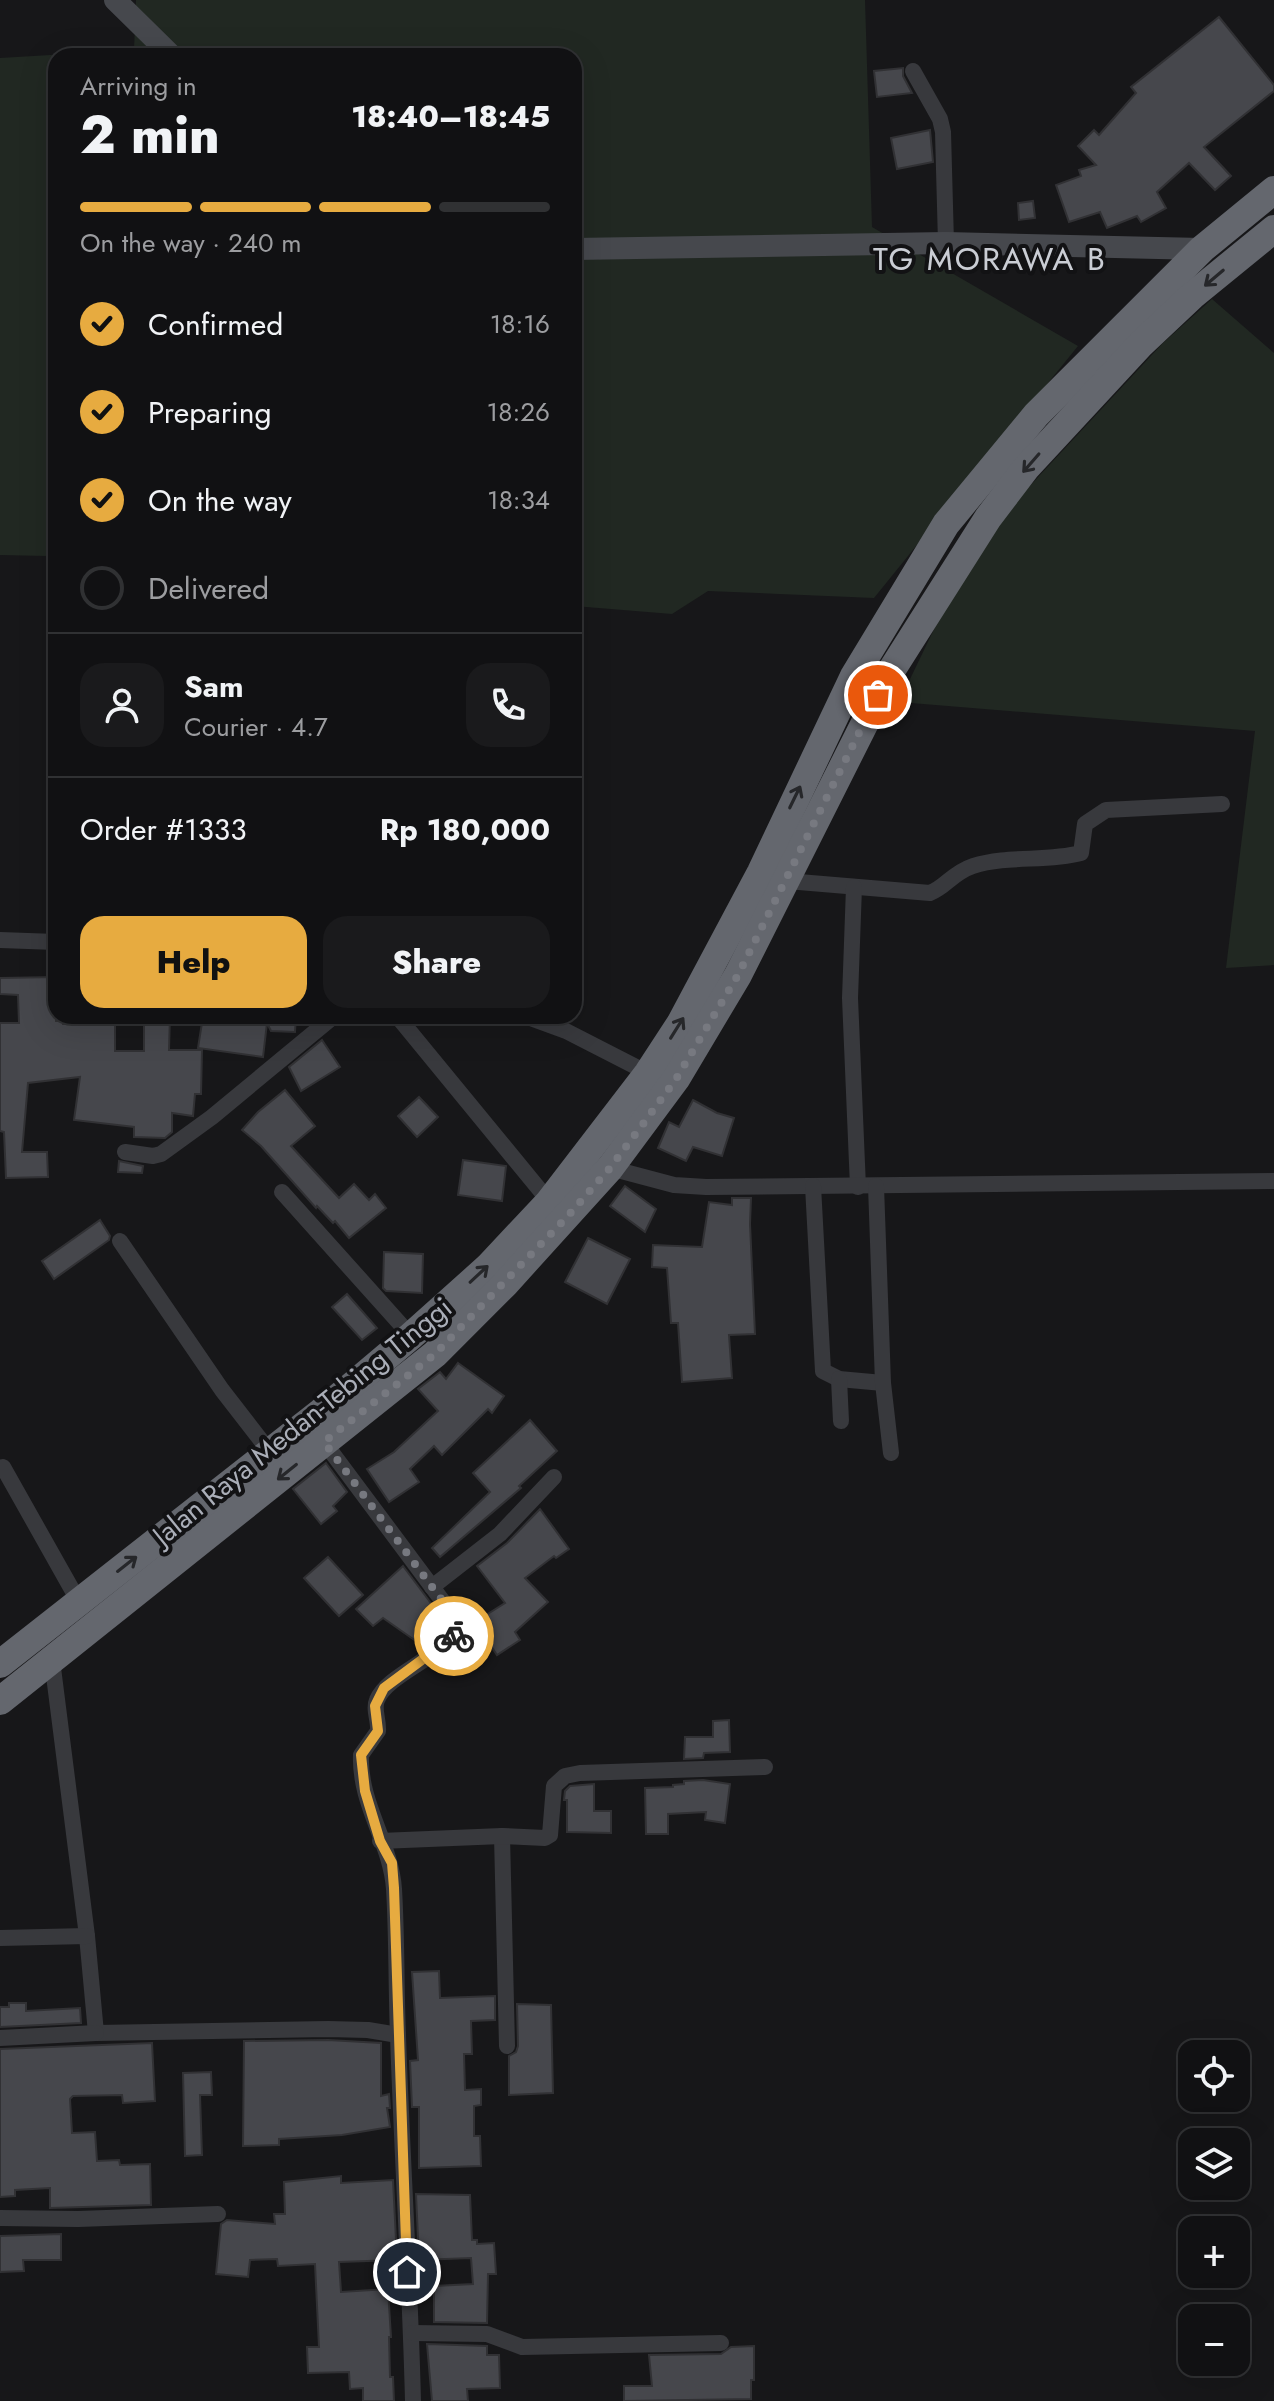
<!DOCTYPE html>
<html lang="en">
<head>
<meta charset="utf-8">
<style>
  :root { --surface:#111113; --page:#1a1a1c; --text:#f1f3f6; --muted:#9c9da0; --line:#303133; --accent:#e7ab40 }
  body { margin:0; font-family:Jost,sans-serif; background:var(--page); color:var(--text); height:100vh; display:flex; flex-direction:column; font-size:30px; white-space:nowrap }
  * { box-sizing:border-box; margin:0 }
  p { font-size:26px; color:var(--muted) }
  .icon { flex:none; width:44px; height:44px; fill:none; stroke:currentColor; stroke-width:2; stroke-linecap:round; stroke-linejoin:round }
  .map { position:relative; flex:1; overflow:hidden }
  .details { position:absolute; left:48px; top:48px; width:534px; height:976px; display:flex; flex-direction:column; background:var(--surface); border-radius:24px; box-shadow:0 8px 32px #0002,0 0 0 2px var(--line) }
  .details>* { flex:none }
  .buttons { position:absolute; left:1178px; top:2040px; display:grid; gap:16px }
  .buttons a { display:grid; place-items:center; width:72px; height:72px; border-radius:16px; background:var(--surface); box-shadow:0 8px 32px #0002,0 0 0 2px var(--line); font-size:40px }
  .pin { position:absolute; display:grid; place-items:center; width:68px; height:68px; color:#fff; margin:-34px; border:4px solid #fff; border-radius:50%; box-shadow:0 2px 8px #0007 }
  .courier { position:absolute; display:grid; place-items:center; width:80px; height:80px; margin:-40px; border:6px solid #e7ab40; border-radius:50%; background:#fff; color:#222; box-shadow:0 2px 10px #0007 }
  .overview em { font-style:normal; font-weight:800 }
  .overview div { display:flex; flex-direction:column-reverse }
  .overview { display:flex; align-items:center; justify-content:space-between; height:136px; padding:0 32px }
  h1 { font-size:52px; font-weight:800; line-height:60px }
  .bar { display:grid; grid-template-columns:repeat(4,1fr); gap:12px 8px; align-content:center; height:96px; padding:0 32px }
  .bar i { height:10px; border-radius:6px; background:var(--line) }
  .bar .selected { background:var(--accent) }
  .bar p { grid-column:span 4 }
  .line { display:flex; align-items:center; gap:20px; padding:0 32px; border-top:2px solid var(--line) }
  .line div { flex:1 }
  .round { display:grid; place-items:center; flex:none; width:84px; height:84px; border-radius:24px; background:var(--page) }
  ol { padding:0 32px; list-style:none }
  li { display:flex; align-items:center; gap:24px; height:88px }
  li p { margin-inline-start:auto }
  li .icon { padding:8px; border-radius:50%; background:var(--accent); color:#111; stroke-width:4 }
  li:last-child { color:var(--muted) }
  li i { width:44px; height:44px; border:4px solid var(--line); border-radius:50% }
  .button { display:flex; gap:16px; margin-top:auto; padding:16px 32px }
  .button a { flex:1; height:92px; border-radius:24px; background:var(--accent); color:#111; font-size:32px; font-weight:800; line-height:92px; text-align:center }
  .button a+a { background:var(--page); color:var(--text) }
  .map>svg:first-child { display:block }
  .green { fill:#212822 }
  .building { fill:#46474c; stroke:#313134; stroke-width:2 }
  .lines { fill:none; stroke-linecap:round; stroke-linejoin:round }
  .street { stroke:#38393d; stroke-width:16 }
  .secondary { stroke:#46484d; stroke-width:22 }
  .highway { stroke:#64676e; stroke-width:28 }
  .oneway { stroke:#26272a }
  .done { stroke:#777980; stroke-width:8; stroke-dasharray:0 14.4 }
  .route { stroke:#e7ab40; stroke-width:10 }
  .labels { text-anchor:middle; stroke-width:8; stroke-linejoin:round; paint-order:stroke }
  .street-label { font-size:28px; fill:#aaaeb8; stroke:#121214 }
  .quarter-label { font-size:32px; letter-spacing:2px; fill:#cacdd4; stroke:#121214 }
</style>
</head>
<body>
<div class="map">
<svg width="1274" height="2401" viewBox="0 0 1274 2401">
  <rect width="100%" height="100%" fill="#171719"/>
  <!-- green -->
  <g class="green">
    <path d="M136,0H865L872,227L1078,346L874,598L708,591L672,614L574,606V56H56V579L47,556L0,555V58L134,50Z"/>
    <path d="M1212,299L1274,353V965L1226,968L1255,731L899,702L950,596L1011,506L1163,343Z"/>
  </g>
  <!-- building -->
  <g class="building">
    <path d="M1219,17L1274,85V91L1204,147L1231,176L1215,190L1189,163L1157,192L1166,208L1141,222L1137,216L1107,228L1100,212L1069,222L1056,185L1081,176L1079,170L1096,165L1078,146L1094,130L1099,135L1136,93L1131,87Z"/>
    <path d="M903,68V76L912,93L877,97L874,71Z"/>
    <path d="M930,130L933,162L897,169L891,138Z"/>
    <path d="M1033,201L1035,218L1019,220L1018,203Z"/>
    <path d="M56,977V1021H63V1024L115,1023V1051H144V1016H170L169,1050H202L201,1094H195L193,1116L172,1113V1132L165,1138L134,1137V1127L74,1120L80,1077L28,1083L22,1152H47L48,1177L6,1178L4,1132L0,1131V1023H19L18,995L0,994V978Z"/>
    <path d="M203,1016H296L295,1032L271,1031L267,1023L263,1057L198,1048Z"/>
    <path d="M322,1040L340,1067L301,1091L289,1067Z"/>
    <path d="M285,1090L315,1126L291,1146L339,1198L354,1184L369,1200L375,1194L386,1208L349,1238L335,1221L333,1223L317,1206L316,1208L261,1146L242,1130L258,1112Z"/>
    <path d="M419,1097L438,1117L417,1137L398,1116Z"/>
    <path d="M693,1100L717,1113L734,1118L722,1156L693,1147L686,1161L658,1148L669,1122L679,1127Z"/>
    <path d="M463,1160L506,1166L502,1201L458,1195Z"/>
    <path d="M119,1161L143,1166L142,1173L118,1172Z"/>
    <path d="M625,1186L656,1209L645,1232L610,1206Z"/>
    <path d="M732,1198H751L750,1224L755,1334L729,1335L732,1378L682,1382L678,1323H671L667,1268L652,1267L653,1245L702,1247L709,1202L732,1205Z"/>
    <path d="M100,1220L110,1236L109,1240L54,1279L42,1261Z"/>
    <path d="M588,1238L630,1259L607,1304L565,1282Z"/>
    <path d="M384,1252L423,1254L422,1293L386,1291L383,1288Z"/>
    <path d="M347,1294L377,1328L362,1340L332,1307Z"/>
    <path d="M458,1363L504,1396L492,1413L488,1409L442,1455L434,1446L410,1469L419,1482L389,1502L367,1469L394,1452L438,1411L418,1389L440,1372L446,1379Z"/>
    <path d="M530,1420L557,1451L519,1486L521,1488L440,1557L432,1548L490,1492L473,1473Z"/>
    <path d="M326,1463L347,1492L333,1506L337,1511L321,1524L293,1489Z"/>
    <path d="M540,1509L569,1549L556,1558L554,1556L525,1578L548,1602L515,1632L520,1640L497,1655L475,1622L505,1603L477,1566L507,1543Z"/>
    <path d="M328,1557L363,1595L339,1616L304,1578Z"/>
    <path d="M403,1566L445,1622L444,1626L423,1646L383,1618L373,1626L356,1609Z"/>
    <path d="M729,1720L730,1752L704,1753L703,1758L684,1759L685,1737H713V1721Z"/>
    <path d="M703,1780L730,1784L725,1823L705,1820L706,1812L668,1814V1834H646L645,1788L673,1787V1785L684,1784V1781Z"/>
    <path d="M594,1784V1811H611V1833L567,1832V1800H564L565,1791L570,1786Z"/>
    <path d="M439,1971L440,1998L495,1996V2020L471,2021L472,2054H464L465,2090L481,2089V2105L474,2106V2136H480L481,2166L419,2168V2107H412L410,2061L418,2060L412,1972Z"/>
    <path d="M9,2003H26V2011L80,2008L81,2023L0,2027V2007H9Z"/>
    <path d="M517,2004L551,2005L553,2093L509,2095V2056L516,2052L518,2046Z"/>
    <path d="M328,2040L381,2043V2096L389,2094L390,2108H387L390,2127L342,2135L279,2139V2145L243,2146L244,2041Z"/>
    <path d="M152,2043L155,2101L123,2103L122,2095L73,2096L70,2099L72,2133L95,2132L97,2161L119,2160L120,2165L150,2164L151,2205L50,2208V2188L15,2190V2196L0,2197V2049Z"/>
    <path d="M211,2072L212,2095H200L202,2155L185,2156L183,2073Z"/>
    <path d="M341,2176V2183L393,2180L397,2260L339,2262L341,2292L388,2289L391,2337H389L390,2377H393L394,2401H363V2388L350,2389L349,2372L308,2373L307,2347H319L315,2264L278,2266L277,2259L250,2260L248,2277L216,2274L221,2224L227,2220L275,2224L274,2214H285L284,2182Z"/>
    <path d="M416,2194L470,2195L472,2240H477V2244L494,2243L496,2274H488L487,2323L434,2322V2286L473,2284L471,2258L419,2260Z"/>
    <path d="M61,2234V2260H23L24,2271L0,2272V2236Z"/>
    <path d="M427,2344L487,2346V2355H499L500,2388L467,2389L468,2401H432Z"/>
    <path d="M754,2346V2380H751V2399L624,2401V2386H652L649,2355L721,2354L731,2347Z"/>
  </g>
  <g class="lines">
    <!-- street -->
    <g class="street">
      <path d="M913,71L940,119L943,132L946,243"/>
      <path d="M787,881L930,893C946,887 952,873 973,866C1008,855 1046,862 1081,853L1085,824L1106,810L1222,804"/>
      <path d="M854,887L850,998L858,1187"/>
      <path d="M0,940L56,942"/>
      <path d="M397,1016L553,1206"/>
      <path d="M525,1016L566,1031L648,1073"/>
      <path d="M125,1152L153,1156L161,1154L212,1117L334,1016"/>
      <path d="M610,1168L674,1185L706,1187L1274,1181"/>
      <path d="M813,1186L823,1371L839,1379L883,1383"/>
      <path d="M876,1186L883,1383L891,1453"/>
      <path d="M282,1192L411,1336"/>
      <path d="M120,1241L222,1390L270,1452"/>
      <path d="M839,1379L841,1421"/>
      <path d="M324,1442L456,1619C461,1652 389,1670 377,1700C373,1709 379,1721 378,1731L361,1755C359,1804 391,1843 394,1889C397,1938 396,1987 398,2035C402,2157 410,2279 413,2401"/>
      <path d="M0,1469L3,1467L79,1602"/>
      <path d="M432,1587L500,1534L554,1477"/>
      <path d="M52,1660L87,1936L96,2033L328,2029L368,2030L398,2035"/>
      <path d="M502,1836L507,2046"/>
      <path d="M380,1841L502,1836L545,1838L550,1835L554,1786L565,1776L580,1773L765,1767"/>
      <path d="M0,1938L87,1936"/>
      <path d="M0,2038L96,2033"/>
      <path d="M0,2218L78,2219L218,2214"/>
      <path d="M412,2333L487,2334L522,2347L721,2343"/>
    </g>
    <!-- secondary -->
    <g class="secondary">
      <path d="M115,0L172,56"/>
      <path d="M574,249L946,243L1202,249"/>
    </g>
    <!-- highway -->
    <g class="highway">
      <path d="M0,1664L321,1412L411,1336L488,1267L549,1202L648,1073L680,1024L761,872L854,676L946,524L1036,415L1202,249L1274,190"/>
      <path d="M0,1701L435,1354L505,1284L610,1168L676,1079L738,975L891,671L988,518L1026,468L1141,344L1192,296L1274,229"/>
    </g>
  </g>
  <!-- one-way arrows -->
  <defs><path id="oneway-shaft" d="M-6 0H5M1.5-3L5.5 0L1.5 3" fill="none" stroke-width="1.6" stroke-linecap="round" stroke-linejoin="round" transform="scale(2)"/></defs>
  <g class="oneway">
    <use href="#oneway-shaft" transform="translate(1214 278) rotate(140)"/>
    <use href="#oneway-shaft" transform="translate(1031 463) rotate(131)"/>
    <use href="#oneway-shaft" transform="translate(795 797) rotate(-64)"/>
    <use href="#oneway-shaft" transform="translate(677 1028) rotate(-58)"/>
    <use href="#oneway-shaft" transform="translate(479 1274) rotate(-43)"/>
    <use href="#oneway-shaft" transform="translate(287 1472) rotate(141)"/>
    <use href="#oneway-shaft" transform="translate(127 1564) rotate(-38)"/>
  </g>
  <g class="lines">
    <!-- done -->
    <path class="done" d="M454,1636L457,1629L456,1619L324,1442L435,1354L566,1218L610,1168L643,1124L676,1079L738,975L878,695"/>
    <!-- route -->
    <path class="route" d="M407,2272L394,1888L392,1863L380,1841L365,1791L361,1755L378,1731L375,1706L384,1688L454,1636"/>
  </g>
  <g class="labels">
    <!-- street labels -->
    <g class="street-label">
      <text transform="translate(302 1421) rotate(-39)" y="10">Jalan Raya Medan-Tebing Tinggi</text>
    </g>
    <!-- quarter labels -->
    <g class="quarter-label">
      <text x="990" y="270">TG MORAWA B</text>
    </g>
  </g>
</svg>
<div class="buttons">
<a><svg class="icon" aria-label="locate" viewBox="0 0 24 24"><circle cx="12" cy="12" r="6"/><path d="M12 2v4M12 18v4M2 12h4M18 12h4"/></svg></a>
<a><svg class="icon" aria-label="layers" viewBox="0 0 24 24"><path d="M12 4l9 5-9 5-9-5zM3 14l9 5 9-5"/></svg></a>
<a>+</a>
<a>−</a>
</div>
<div class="pin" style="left:878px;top:695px;background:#ea580c"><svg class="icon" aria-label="bag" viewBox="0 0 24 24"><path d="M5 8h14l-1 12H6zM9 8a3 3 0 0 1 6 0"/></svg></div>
<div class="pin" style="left:407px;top:2272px;background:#1f2937"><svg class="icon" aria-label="home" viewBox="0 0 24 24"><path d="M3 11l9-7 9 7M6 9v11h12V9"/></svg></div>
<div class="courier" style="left:454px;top:1636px"><svg class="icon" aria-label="bike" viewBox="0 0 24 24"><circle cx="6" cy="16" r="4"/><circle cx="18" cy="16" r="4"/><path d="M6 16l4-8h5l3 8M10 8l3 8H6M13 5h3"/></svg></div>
<section class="details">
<div class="overview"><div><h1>2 min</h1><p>Arriving in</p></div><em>18:40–18:45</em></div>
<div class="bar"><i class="selected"></i><i class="selected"></i><i class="selected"></i><i></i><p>On the way · 240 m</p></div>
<ol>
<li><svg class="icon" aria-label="check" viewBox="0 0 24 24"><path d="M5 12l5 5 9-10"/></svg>Confirmed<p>18:16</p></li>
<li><svg class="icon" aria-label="check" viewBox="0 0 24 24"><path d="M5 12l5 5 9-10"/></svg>Preparing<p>18:26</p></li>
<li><svg class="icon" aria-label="check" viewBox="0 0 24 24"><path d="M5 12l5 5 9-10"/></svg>On the way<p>18:34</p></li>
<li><i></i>Delivered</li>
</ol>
<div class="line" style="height:144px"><a class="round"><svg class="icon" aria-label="person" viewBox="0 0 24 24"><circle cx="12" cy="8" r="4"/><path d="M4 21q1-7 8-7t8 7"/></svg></a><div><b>Sam</b><p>Courier · 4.7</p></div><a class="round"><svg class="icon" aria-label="phone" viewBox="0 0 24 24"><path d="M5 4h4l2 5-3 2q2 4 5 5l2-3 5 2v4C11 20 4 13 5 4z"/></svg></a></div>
<div class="line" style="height:104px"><div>Order #1333</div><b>Rp 180,000</b></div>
<div class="button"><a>Help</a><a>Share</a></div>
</section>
</div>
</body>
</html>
